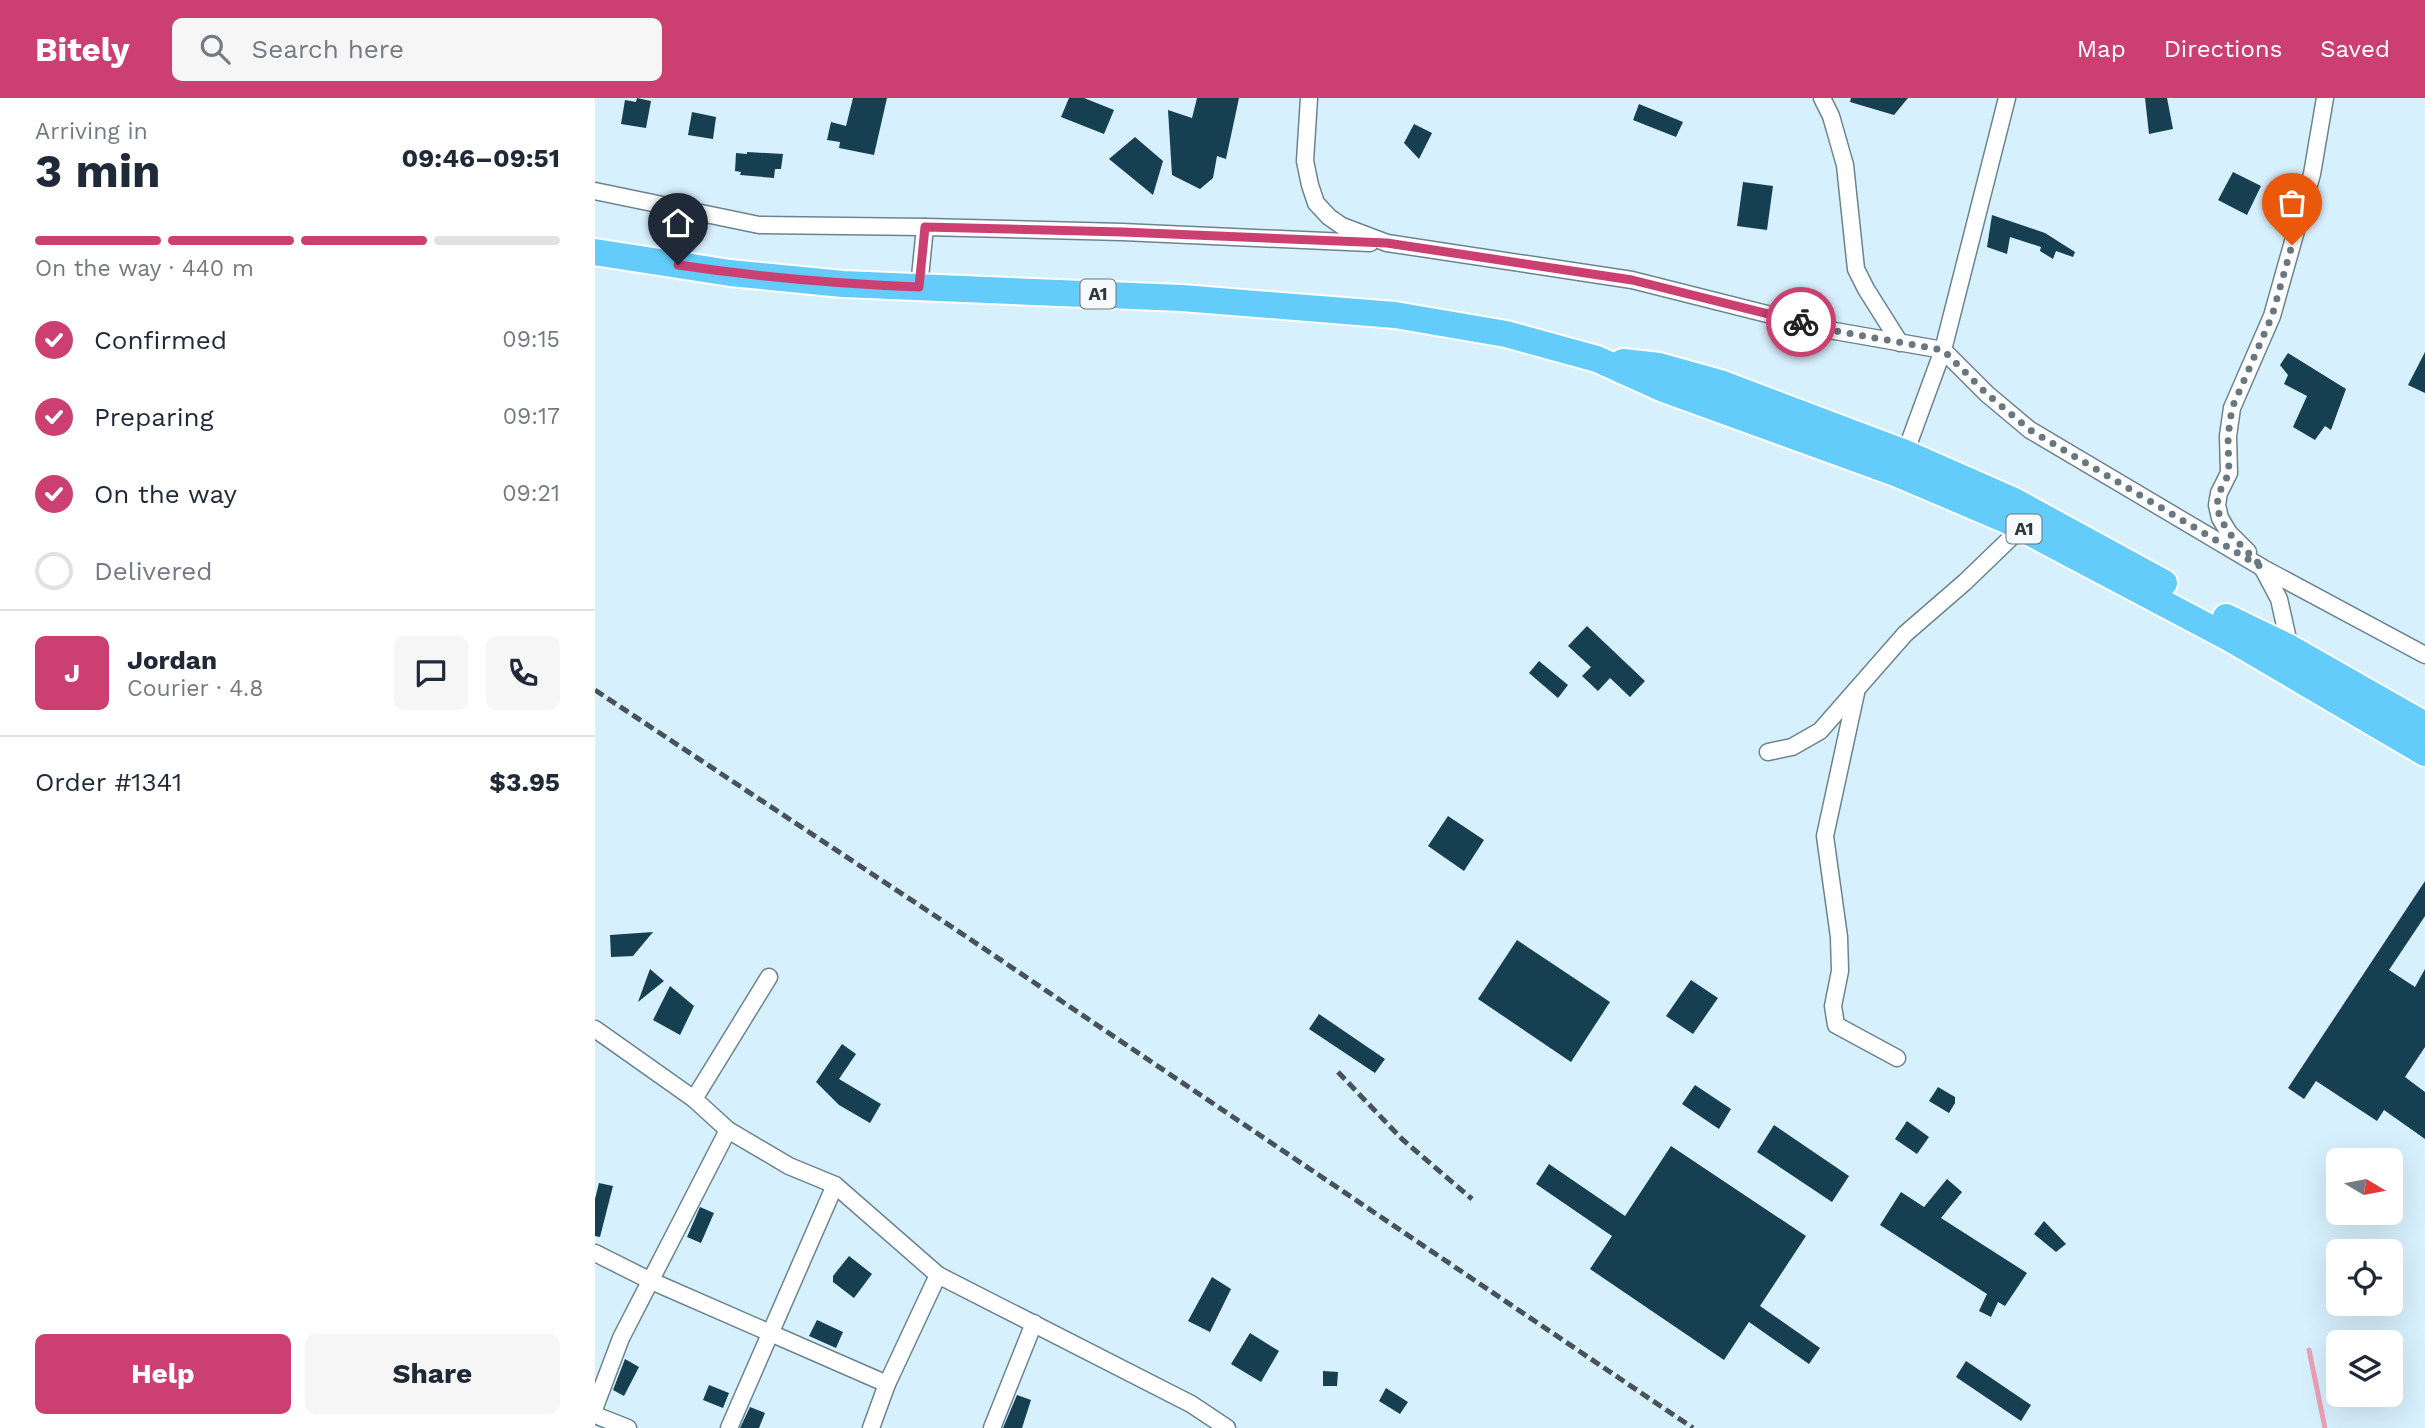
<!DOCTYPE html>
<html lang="en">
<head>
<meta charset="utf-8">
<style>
  :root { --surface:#fff; --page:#f6f6f7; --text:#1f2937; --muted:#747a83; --line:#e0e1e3; --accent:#cc4071 }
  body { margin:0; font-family:"Work Sans",sans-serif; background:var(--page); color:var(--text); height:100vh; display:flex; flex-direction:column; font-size:26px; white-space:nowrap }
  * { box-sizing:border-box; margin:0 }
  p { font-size:23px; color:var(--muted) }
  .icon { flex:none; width:38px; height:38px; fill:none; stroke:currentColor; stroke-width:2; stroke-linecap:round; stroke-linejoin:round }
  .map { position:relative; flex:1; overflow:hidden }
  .drawer { display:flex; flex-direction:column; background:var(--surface); width:595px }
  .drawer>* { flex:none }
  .needle { width:46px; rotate:100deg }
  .tools { position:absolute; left:1731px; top:1050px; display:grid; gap:14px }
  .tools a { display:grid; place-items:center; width:77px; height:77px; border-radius:10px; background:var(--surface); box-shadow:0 7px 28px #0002; font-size:35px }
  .pin { position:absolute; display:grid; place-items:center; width:60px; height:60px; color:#fff; margin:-72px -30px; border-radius:50% 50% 50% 0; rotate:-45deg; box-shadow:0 0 7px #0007 }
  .pin .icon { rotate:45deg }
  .courier { position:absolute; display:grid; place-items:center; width:70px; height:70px; margin:-35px; border:5px solid #cc4071; border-radius:50%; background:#fff; color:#222; box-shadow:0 2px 9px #0007 }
  .head em { font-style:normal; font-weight:700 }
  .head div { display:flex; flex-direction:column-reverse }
  .head { display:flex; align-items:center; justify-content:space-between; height:119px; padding:0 35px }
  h1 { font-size:46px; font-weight:700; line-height:52px }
  .bar { display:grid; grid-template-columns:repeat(4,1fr); gap:10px 7px; align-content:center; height:84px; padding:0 35px }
  .bar i { height:9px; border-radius:5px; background:var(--line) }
  .bar .current { background:var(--accent) }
  .bar p { grid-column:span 4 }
  .line { display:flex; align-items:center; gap:18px; padding:0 35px; border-top:2px solid var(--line) }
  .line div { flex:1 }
  .round { display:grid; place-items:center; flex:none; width:74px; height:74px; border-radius:10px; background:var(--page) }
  ol { padding:0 35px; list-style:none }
  li { display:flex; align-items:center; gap:21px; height:77px }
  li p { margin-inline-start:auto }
  li .icon { padding:7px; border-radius:50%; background:var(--accent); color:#fff; stroke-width:4 }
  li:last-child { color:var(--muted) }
  li i { width:38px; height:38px; border:4px solid var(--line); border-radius:50% }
  .action { display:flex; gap:14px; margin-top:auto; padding:14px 35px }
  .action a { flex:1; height:80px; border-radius:10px; background:var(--accent); color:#fff; font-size:28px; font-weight:700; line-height:80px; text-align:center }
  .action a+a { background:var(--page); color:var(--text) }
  header { display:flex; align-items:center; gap:42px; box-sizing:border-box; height:98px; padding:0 35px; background:var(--accent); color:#fff }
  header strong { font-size:33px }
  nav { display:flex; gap:38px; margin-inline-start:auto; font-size:24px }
  .search { width:490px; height:63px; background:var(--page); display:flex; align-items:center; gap:18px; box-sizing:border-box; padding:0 24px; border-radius:10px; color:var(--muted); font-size:26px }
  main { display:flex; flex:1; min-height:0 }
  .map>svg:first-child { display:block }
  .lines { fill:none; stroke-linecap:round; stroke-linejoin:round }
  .stream { stroke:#eda1b4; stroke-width:5 }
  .building { fill:#173f52 }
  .minor-casing { stroke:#6c838f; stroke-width:19 }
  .trunk-casing { stroke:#fff; stroke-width:30 }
  .minor { stroke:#fff; stroke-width:16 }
  .trunk { stroke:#64ccfa; stroke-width:26 }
  .rail { stroke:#475259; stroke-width:5; stroke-dasharray:10 5; stroke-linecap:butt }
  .done { stroke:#697880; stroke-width:7; stroke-dasharray:0 12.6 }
  .route { stroke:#cc4071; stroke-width:9 }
  .labels { text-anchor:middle; stroke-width:7; stroke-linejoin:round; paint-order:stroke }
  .shield { fill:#f5fafc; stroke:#6a7276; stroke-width:2 }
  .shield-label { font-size:18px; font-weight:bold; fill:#2e373d }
</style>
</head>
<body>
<header>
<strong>Bitely</strong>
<div class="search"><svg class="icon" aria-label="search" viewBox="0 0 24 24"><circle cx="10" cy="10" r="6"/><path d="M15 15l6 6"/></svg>Search here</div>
<nav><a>Map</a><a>Directions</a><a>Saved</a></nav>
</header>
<main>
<section class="drawer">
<div class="head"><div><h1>3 min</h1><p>Arriving in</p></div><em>09:46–09:51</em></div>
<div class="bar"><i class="current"></i><i class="current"></i><i class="current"></i><i></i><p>On the way · 440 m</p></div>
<ol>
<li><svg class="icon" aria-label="check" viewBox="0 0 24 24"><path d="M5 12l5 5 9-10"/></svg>Confirmed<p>09:15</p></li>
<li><svg class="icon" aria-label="check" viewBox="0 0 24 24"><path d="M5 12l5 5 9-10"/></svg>Preparing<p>09:17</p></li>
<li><svg class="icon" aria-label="check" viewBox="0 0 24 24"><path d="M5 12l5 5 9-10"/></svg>On the way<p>09:21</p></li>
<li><i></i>Delivered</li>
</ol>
<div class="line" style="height:126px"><b class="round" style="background:var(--accent);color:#fff">J</b><div><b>Jordan</b><p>Courier · 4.8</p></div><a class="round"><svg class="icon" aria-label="chat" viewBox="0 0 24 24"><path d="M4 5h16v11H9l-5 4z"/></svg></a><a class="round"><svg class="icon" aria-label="phone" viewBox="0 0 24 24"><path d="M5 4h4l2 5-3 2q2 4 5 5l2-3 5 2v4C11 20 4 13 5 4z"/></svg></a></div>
<div class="line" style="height:91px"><div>Order #1341</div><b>$3.95</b></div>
<div class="action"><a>Help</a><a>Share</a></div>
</section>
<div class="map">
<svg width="1830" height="1330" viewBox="0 0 1830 1330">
  <rect width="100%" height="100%" fill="#d7f0fd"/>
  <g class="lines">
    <!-- stream -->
    <path class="stream" d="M1714,1252L1730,1330"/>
  </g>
  <!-- building -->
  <g class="building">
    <path d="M42,0L56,3L51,30L26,26L30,2L41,4Z"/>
    <path d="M258,0H292L279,57L244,50L245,44L232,42L236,24L251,28Z"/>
    <path d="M474,0H489L519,12L509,36L466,19Z"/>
    <path d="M602,0H644L631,61L622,58L618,80L605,91L577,77L573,12L597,20Z"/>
    <path d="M1256,0H1313L1299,17L1255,4Z"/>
    <path d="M1550,0H1572L1578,31L1554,36Z"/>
    <path d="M1044,6L1088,24L1081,39L1038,22Z"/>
    <path d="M97,14L121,19L118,41L93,37Z"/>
    <path d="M819,26L837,35L824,61L809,45Z"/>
    <path d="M540,39L568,63L558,97L514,61Z"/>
    <path d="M152,54L188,56L186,71H180L179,80L145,77L146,74L140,73L141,55L152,56Z"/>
    <path d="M1638,74L1666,88L1652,117L1623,102Z"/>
    <path d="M1148,84L1178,88L1172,132L1142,128Z"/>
    <path d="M1397,117L1450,135L1480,154L1478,159L1461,153L1458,161L1445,153L1446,149L1415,139L1412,156L1392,149Z"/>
    <path d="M1830,254V295L1813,287Z"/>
    <path d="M1693,255L1751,291L1736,332L1730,328L1720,342L1698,329L1712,298L1689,286L1693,277L1685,267Z"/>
    <path d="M992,528L1050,583L1035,599L1015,580L1003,593L987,578L996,569L973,548Z"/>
    <path d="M944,563L973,587L963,600L934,575Z"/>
    <path d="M853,718L889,742L869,773L833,748Z"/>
    <path d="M1830,783V818L1794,872L1820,889L1830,871V949L1810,979L1830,994V1041L1789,1012L1782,1023L1721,983L1709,1001L1693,990Z"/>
    <path d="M58,834L38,858L16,859L15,837Z"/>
    <path d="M922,842L1015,904L976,964L883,901Z"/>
    <path d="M55,871L69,883L43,904Z"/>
    <path d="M1096,882L1123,900L1098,936L1071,918Z"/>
    <path d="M75,888L99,908L85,937L58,922Z"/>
    <path d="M724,916L790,961L780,975L714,931Z"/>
    <path d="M247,946L261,956L244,981L286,1006L275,1025L244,1007L221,984Z"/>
    <path d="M1100,987L1136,1011L1124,1031L1087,1006Z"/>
    <path d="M1343,989L1360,999V1005L1354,1015L1334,1003Z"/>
    <path d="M1312,1023L1334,1039L1322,1056L1300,1041Z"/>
    <path d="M1179,1027L1254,1078L1237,1104L1162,1054Z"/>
    <path d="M1076,1048L1211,1138L1165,1208L1225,1250L1214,1266L1154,1224L1129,1262L995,1171L1017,1138L941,1086L954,1066L1030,1118Z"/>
    <path d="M1352,1081L1367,1094L1346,1120L1432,1175L1410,1208L1403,1204L1396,1219L1384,1213L1392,1196L1285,1127L1306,1094L1329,1109Z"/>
    <path d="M4,1085L18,1088L5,1139L0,1138V1101Z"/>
    <path d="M105,1109L119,1115L106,1145L92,1139Z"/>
    <path d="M1449,1123L1471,1146L1461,1154L1439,1136Z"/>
    <path d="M254,1158L277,1176L259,1200L238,1184V1178Z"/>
    <path d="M617,1179L636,1191L615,1234L593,1223Z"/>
    <path d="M222,1222L248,1234L241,1250L214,1238Z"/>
    <path d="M655,1235L684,1253L666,1284L636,1266Z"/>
    <path d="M30,1261L44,1269L29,1298L18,1292Z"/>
    <path d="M1371,1263L1436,1307L1426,1323L1361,1279Z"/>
    <path d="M728,1273L743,1274L742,1288H728Z"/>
    <path d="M114,1287L134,1295L128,1310L108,1302Z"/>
    <path d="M791,1290L813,1304L805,1316L784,1303Z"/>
    <path d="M422,1297L436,1302L427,1330H408Z"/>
    <path d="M155,1309L170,1315L164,1330H145Z"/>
  </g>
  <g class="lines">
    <defs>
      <g id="minor">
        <path d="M714,0L710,63L715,87L721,105L734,119L747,128L792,145L1037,182L1240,233L1348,252L1392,296L1435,332L1668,470L1830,557"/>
        <path d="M1227,0L1236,18L1250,67L1261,171L1271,191L1305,245"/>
        <path d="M0,93L164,127L330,129"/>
        <path d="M324,189L330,129L527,134L775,145"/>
        <path d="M1308,361L1348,252L1412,0"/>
        <path d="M1653,454L1634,435L1625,420L1622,407L1624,395L1634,375L1633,338L1637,310L1677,218L1717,76L1730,0"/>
        <path d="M1668,471L1684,501L1695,550"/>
        <path d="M1261,595L1230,738L1244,839L1245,873L1238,908L1241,927L1302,960"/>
        <path d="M1173,654L1197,649L1225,633L1310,536L1370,484L1426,430"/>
        <path d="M0,931L99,1001L133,1032L194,1068L240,1087L343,1177L596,1306L632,1330"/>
        <path d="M99,1001L174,879"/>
        <path d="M0,1155L54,1182L292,1286"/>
        <path d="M0,1309L26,1240L133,1032"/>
        <path d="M0,1317L33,1330"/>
        <path d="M134,1330L240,1087"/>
        <path d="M276,1330L292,1286L343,1177"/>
        <path d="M397,1330L439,1225"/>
      </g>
      <g id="trunk">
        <path d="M0,154L135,175L248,186L587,200L800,217L911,236L1002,261L1066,290L1303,376L1411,422L1636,541L1830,655"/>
        <path d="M1028,264L1064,268L1125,285L1310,355L1419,403L1569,485"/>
        <path d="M1631,519L1695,550L1830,627"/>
      </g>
    </defs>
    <!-- minor casing -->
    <use href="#minor" class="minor-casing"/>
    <!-- trunk casing -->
    <use href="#trunk" class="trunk-casing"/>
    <!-- minor -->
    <use href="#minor" class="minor"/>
    <!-- trunk -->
    <use href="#trunk" class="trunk"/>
    <!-- rail -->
    <g class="rail">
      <path d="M0,592L357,829L1098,1330"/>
      <path d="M743,974L807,1041L877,1101"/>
    </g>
  </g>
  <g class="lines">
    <!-- done -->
    <path class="done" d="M1206,224L1241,233L1348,252L1392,296L1435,332L1668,470L1634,435L1625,420L1622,407L1624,395L1634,375L1633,338L1637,310L1677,218L1697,147"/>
    <!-- route -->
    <path class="route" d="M83,167C163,179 243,186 324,189L330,129L527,134L792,145L1037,182L1206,224"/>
  </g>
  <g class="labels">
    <!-- shield labels -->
    <g class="shield">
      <rect x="485.5" y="181.5" width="35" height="29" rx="5"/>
      <rect x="1411.5" y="416.5" width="35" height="29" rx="5"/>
    </g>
    <g class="shield-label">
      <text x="503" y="202">A1</text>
      <text x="1429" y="437">A1</text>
    </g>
  </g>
</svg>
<div class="tools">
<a><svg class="needle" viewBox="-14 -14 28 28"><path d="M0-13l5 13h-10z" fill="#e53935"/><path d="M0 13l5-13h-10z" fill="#747a83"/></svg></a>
<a><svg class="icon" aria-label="locate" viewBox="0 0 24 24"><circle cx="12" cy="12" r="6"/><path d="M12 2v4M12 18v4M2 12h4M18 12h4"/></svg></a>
<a><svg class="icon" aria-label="layers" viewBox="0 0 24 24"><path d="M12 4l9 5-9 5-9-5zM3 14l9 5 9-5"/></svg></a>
</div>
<div class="pin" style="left:1697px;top:147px;background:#ea580c"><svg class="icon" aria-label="bag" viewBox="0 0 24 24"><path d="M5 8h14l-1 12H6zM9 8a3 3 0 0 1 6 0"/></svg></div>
<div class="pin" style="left:83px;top:167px;background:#1f2937"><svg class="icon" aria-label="home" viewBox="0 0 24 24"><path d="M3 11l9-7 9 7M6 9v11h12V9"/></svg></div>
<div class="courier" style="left:1206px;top:224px"><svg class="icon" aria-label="bike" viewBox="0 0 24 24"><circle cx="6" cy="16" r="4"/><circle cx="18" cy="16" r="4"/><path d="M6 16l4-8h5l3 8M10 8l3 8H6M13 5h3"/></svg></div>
</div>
</main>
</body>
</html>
